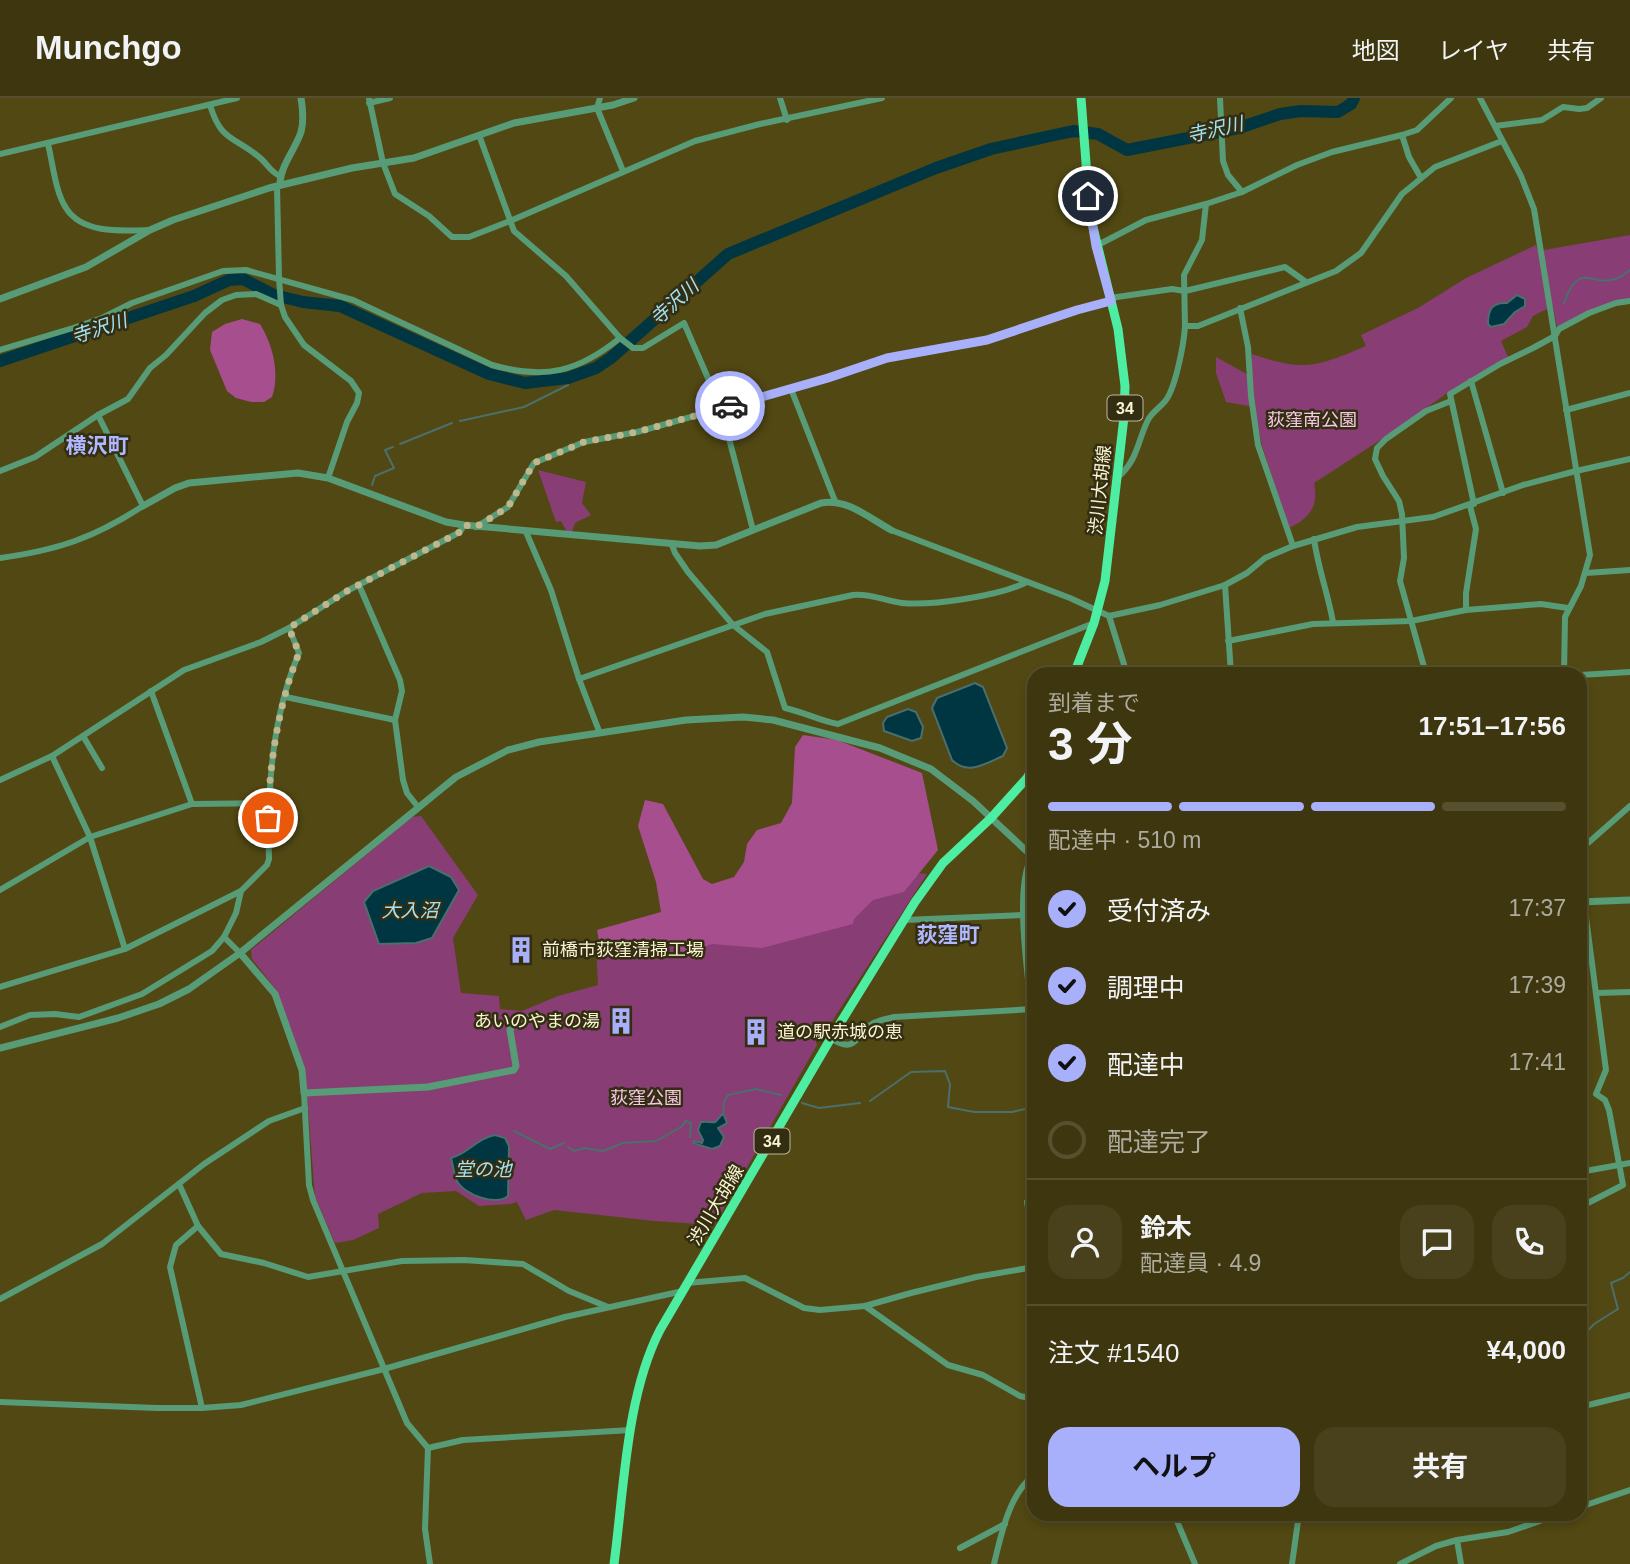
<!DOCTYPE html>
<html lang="ja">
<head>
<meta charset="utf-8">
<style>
  :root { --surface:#3e360e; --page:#49411c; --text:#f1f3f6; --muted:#adab9e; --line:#57502e; --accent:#a8b0fc }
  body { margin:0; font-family:Helvetica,"Noto Sans JP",sans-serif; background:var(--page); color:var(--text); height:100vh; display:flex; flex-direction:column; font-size:26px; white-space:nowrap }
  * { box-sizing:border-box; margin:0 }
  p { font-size:23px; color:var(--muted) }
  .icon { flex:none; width:38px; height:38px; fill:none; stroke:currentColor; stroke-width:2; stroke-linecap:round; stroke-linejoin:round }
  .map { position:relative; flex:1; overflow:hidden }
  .drawer { position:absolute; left:1027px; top:569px; width:560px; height:854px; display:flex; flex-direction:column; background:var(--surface); border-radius:21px; box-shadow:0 4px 10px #0003,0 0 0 2px var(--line) }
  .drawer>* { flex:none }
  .pin { position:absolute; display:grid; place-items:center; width:60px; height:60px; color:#fff; margin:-30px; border:4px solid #fff; border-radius:50%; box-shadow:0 2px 7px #0007 }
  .courier { position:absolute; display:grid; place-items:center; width:70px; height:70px; margin:-35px; border:5px solid #a8b0fc; border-radius:50%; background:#fff; color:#222; box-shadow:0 2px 9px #0007 }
  .summary em { font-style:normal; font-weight:700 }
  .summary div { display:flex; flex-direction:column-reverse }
  .summary { display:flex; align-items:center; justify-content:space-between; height:119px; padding:0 21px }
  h1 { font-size:46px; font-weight:700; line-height:52px }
  .bar { display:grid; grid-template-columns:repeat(4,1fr); gap:10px 7px; align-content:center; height:84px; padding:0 21px }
  .bar i { height:9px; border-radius:5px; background:var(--line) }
  .bar .selected { background:var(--accent) }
  .bar p { grid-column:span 4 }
  .line { display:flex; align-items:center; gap:18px; padding:0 21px; border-top:2px solid var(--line) }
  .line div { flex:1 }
  .round { display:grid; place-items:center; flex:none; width:74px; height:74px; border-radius:21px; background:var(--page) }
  ol { padding:0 21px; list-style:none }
  li { display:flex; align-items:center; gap:21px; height:77px }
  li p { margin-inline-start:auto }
  li .icon { padding:7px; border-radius:50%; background:var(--accent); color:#111; stroke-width:4 }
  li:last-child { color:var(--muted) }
  li i { width:38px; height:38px; border:4px solid var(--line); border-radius:50% }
  .action { display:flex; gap:14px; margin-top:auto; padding:14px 21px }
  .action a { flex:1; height:80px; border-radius:21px; background:var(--accent); color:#111; font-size:28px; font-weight:700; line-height:80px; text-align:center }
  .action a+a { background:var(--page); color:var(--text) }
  header { display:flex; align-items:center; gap:42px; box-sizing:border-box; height:98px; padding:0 35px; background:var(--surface); border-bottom:2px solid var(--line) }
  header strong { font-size:33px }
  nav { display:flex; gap:38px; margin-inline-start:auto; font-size:24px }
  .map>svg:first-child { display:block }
  .green { fill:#883d74 }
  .forest { fill:#a74e8f }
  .water { fill:#003642; stroke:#4b6f6d; stroke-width:2 }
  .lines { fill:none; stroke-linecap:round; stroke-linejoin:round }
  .stream { stroke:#4b6f6d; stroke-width:2 }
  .river { stroke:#003642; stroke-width:12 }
  .minor { stroke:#579c77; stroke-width:6 }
  .tertiary { stroke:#579c77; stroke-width:7 }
  .primary { stroke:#4deda2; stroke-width:9 }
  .done { stroke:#bfb88f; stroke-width:7; stroke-dasharray:0 12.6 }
  .route { stroke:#a8b0fc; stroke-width:9 }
  .labels { text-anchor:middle; stroke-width:5; stroke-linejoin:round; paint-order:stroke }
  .shield { fill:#332e12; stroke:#beb998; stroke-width:2 }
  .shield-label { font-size:16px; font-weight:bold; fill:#faf4d2 }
  .park-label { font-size:18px; fill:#f7c7e7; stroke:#332e12 }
  .street-label { font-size:18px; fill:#faf4d2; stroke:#332e12 }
  .poi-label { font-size:18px; fill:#faf4d2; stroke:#332e12; text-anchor:start }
  .water-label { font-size:19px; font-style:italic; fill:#a3e2f5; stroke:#332e12 }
  .quarter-label { font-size:21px; font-weight:bold; fill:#b0b8ff; stroke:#332e12 }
</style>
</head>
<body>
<header>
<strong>Munchgo</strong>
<nav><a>地図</a><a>レイヤ</a><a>共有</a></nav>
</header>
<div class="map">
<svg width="1630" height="1466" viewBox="0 0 1630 1466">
  <rect width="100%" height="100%" fill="#524813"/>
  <!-- green -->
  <g class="green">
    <path d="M1630,137V201L1557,230L1553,208L1533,218L1527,229L1501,243L1508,259L1446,296L1382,341L1314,385C1319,408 1310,420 1289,430L1262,348L1254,309L1226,304L1216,275V259L1252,279V256C1305,274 1316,269 1366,248L1361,237L1418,210L1466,180L1536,147L1538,153Z"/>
    <path d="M538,372L586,384L582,405L591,417L575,425L572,434H567L561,423L556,424Z"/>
    <path d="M421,718L478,797L453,840L461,895L499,898L500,911L522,913L558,898L598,887L596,850L680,836L914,775L927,776L831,925L823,928L815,940L817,947L714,1127L654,1123L554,1112L526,1122L517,1104L510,1106L479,1108L456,1093L422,1095L378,1116L379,1130L353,1142L335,1145L315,1099L305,972L277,893L252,861L251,852L412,719Z"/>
  </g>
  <!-- forest -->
  <g class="forest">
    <path d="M242,221L260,226C273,247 280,276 272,299L264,304H251L236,300L227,293L210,252L212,234L225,226Z"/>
    <path d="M803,637L837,642L922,675L938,752L904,794L873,802L854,821L853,826L762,850L712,846L686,855L651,841L621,855L601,854L597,832L661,814L656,784L638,728L645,702L663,706L703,781L712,786L734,779L744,764L747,746L757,732L781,725L792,705L795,649Z"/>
  </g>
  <!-- water -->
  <g class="water">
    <path d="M1517,197L1525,201V208L1515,214L1504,226L1491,229L1488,226C1488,213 1491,204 1507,205Z"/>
    <path d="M975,585L983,589L1007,650L1003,658C986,665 968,678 952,662L932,610L937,600Z"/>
    <path d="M908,611L916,614L923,629L921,640L912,643L884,633L883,625L887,619Z"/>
    <path d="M429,768L451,779L459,792L432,840L416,845L379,846L364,804L373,793Z"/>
    <path d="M723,1015L727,1025L718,1030L724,1039L720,1048L712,1051L693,1045L694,1043L702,1045L703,1042L698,1032L701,1024C718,1022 711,1030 723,1015Z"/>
    <path d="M495,1037L505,1040L509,1048L508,1098C496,1108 464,1097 457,1083C454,1076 453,1067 451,1060C468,1056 477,1040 495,1037Z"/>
  </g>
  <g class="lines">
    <!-- stream -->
    <g class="stream">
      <path d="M895,86L896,90L943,71"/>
      <path d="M1564,205C1580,159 1593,193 1620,179C1624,177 1627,174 1630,172"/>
      <path d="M460,323L524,309L568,287V280"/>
      <path d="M400,346L452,325"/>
      <path d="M372,387L375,378L394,370L385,352L393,349"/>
      <path d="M870,1003L911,974L945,973L950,986L948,1009L974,1014H1012L1034,1009"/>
      <path d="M802,1005L819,1010L860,1005"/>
      <path d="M723,1017L724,1004L728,997L756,991L781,997"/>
      <path d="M514,1033L550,1051L564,1045"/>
      <path d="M568,1049L574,1053L585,1050L603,1053L623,1045L656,1043L681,1029L686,1023L691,1025L690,1039"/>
      <path d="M1580,1281L1584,1274V1237L1594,1226L1618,1211L1611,1185L1623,1180L1630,1174"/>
    </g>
    <!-- river -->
    <path class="river" d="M0,263L194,198L229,182L243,181L274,197L303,204L340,208L489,276L525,285L568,280L596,270L611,260L728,156L936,70L991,51L1059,36L1074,33L1098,36L1127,52L1239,30L1280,16L1301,13L1338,14L1351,6L1354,0"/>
    <!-- minor -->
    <g class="minor">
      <path d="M369,0L383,65L395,96L429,118L452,139H469L510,123L695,43L760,26L882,0"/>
      <path d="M600,0L597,10L623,73"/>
      <path d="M780,0L787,22"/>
      <path d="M1220,0L1223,63L1228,77L1242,94"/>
      <path d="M1480,0L1521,78L1534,111L1590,457L1581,488L1565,519L1564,576"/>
      <path d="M369,5L390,0"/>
      <path d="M210,7C221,44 234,38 259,59C267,65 270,74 280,78"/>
      <path d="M1495,28L1542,22L1563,9L1579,11L1587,10L1601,0"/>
      <path d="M479,37L514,133L566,178L620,240L633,250H643L684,225L721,310L753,432"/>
      <path d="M1402,37L1409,59L1421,80"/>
      <path d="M48,46C53,66 55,93 66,110C82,136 122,133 148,132"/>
      <path d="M0,56L237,0"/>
      <path d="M277,88L279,180L281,207L285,219L304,247L351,283L359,295L357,305L347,324L328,380"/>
      <path d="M1096,148L1146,122L1206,106L1242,94L1297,67L1332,54L1402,37L1417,32L1451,0"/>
      <path d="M1110,200L1172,191L1185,193L1285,169L1306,184"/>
      <path d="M1240,210L1248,249L1251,298L1258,347L1293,448"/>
      <path d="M1185,228L1184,177L1202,142L1206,106"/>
      <path d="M0,252L73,230L102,220L132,205L223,173L246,172L353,202L492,267C545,282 578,274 620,240"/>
      <path d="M1471,283L1503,395"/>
      <path d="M791,291L835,403"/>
      <path d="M1566,312L1630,295"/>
      <path d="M0,373L35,359L98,317L128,301L150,270L166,257L205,215L222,202L236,197L256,196L281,207"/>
      <path d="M1118,379C1138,362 1137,344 1148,322C1152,314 1161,309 1166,302C1176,288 1184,245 1185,228H1198L1336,173L1361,155L1402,96L1435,69L1502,43"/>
      <path d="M1474,406L1450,296L1500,266L1533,250L1555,238L1559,231L1589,215L1616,205L1630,203"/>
      <path d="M476,429L508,409L534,365L584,344L637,334L791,291L887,260L987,242L1077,212L1111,203"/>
      <path d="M891,432L1070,500L1109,518L1160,507L1225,487L1247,475L1265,460L1293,448L1357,429L1433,419L1523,387L1576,373L1630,361"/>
      <path d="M526,434L551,492L579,581L599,633"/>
      <path d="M1314,441C1318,470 1328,496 1333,524"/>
      <path d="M672,447L675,455L688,474L733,527L767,554L785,610C804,614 820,623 838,626L1094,525"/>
      <path d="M0,460C58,452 94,440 143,408L98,317"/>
      <path d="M1586,475L1630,472"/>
      <path d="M359,487L400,582L402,593L395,622L403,682L407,695L418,709"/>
      <path d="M1225,487L1231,576"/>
      <path d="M1466,512V495L1476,431L1470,408"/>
      <path d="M1109,518L1127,576"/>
      <path d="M1228,543L1313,526L1411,523L1466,512L1541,506L1568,510"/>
      <path d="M1426,576L1400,483L1404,460L1402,416L1399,403L1383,378L1375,361L1377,350L1386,341L1426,313L1451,303"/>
      <path d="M1580,577L1630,574"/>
      <path d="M579,581L765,516L853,497C870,495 885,503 902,505C932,508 997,498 1025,485"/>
      <path d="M151,593L192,706"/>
      <path d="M286,599L395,622"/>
      <path d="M83,638L102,670"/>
      <path d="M52,658L90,739L125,851"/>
      <path d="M0,682L52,658L184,572L261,544L289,530L347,493L460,434L464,427"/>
      <path d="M1580,747L1588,745L1630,708"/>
      <path d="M1580,774L1606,972L1596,996L1605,1002L1609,1012L1623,1087L1580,1109"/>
      <path d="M0,792L90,739L192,706L268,705"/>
      <path d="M904,822L1023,817"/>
      <path d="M224,839L240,855"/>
      <path d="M0,889L125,851L241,793"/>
      <path d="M1597,895L1630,894"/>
      <path d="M1031,910C1028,875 1014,788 1032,758"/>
      <path d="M0,929L30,917L55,916L79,919L142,896L212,853L224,839L236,815L241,793L267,767L269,761C267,691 272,619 299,555L289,530"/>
      <path d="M831,940C855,957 856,938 872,926C878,922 887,921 894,919L1034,911"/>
      <path d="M304,995L309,1087L313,1102L407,1325L428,1350L425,1431L430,1466"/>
      <path d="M1580,1074L1630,1065"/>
      <path d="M179,1086L198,1128L221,1156L264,1165L308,1179L402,1163L464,1162L523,1166L569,1193L608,1209"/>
      <path d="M1034,1103L1027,1104L1034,1142"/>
      <path d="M198,1128L176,1147L170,1169L202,1310"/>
      <path d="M687,1185L745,1180L804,1210L820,1212L865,1208L911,1195L976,1179L1034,1169"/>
      <path d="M0,1201L102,1146L204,1066L269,1023L305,1010"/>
      <path d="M865,1208L948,1267L983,1277L1020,1298L1034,1301"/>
      <path d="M0,1304L157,1310H202L241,1307L384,1271L565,1219L683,1193"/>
      <path d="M1580,1309L1630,1297"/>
      <path d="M428,1350L463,1342L631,1332"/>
      <path d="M1580,1409L1630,1392"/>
      <path d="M1174,1416L1195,1466"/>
      <path d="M1457,1442L1461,1466"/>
      <path d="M960,1450L1005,1426"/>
      <path d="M994,1466C1001,1437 1009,1396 1034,1377"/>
      <path d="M1292,1466L1299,1416"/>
      <path d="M1400,1466L1436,1448L1457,1442L1508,1434L1560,1416"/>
    </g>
    <!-- tertiary -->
    <g class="tertiary">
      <path d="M280,87C280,68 295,52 301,34C304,23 303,12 301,0"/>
      <path d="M0,201L86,169L150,132L173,122L269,90L352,70L414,60L514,25L613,7L634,0"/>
      <path d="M143,408L175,390L189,385L298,375L328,380L446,424L464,427L700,448L716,447L821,405C847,400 869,420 891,432"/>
      <path d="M1580,804L1630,802"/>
      <path d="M240,855L275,896L302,972L304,995L428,989L514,972L516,968L510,932L514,925L536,917"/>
      <path d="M0,950L118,920L159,906L189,891L240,855L456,679L508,652L539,644L686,622L743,619L773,622L880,650L931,671L973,703L1034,760"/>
    </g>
    <!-- primary -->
    <g class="primary">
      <path d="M1074,576L1094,525L1105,483L1124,319L1125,288L1118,231L1090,117L1081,0"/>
      <path d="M614,1466C624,1392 626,1298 660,1232L831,940L915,804L943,765L991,720L1027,680L1034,668"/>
    </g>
  </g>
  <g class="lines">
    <!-- done -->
    <path class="done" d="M268,720C269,667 279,604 299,555L289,530L347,493L460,434L464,427L476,429L508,409L534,365L584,344L637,334L730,308"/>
    <!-- route -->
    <path class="route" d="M730,308L828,280L887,260L987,242L1077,212L1111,203L1096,148L1088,98"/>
  </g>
  <!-- icons -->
  <defs>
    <symbol id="building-bare" viewBox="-9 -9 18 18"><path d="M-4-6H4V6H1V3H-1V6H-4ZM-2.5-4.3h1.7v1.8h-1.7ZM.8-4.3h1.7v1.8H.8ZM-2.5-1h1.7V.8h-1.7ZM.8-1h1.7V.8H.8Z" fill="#a8b0fc" stroke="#332e12" stroke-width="2.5" paint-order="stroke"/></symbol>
  </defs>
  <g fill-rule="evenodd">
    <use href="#building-bare" x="502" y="833" width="38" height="38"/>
    <use href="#building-bare" x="602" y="904" width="38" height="38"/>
    <use href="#building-bare" x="737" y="915" width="38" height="38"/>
  </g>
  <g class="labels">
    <!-- shield labels -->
    <g class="shield">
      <rect x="1107.5" y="297.5" width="35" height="25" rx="5"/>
      <rect x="754.5" y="1030.5" width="35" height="25" rx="5"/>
    </g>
    <g class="shield-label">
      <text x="1125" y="316">34</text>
      <text x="772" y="1049">34</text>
    </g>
    <!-- park labels -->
    <g class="park-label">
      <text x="1312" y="328">荻窪南公園</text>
      <text x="646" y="1006">荻窪公園</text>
    </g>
    <!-- street labels -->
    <g class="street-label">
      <text transform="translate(1100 392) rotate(-84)" y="6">渋川大胡線</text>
      <text transform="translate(716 1107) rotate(-59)" y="6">渋川大胡線</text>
    </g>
    <!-- poi labels -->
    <g class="poi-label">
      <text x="542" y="858">前橋市荻窪清掃工場</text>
      <text x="600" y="929" text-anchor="end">あいのやまの湯</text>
      <text x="777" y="940">道の駅赤城の恵</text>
    </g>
    <!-- water labels -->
    <g class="water-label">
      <text transform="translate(1215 31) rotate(-13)" y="7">寺沢川</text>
      <text transform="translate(674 204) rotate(-42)" y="7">寺沢川</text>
      <text transform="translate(99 230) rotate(-18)" y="7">寺沢川</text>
      <text x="410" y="819">大入沼</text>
      <text x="483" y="1078">堂の池</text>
    </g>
    <!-- quarter labels -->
    <g class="quarter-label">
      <text x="97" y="355">横沢町</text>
      <text x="948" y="844">荻窪町</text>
    </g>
  </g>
</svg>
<div class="pin" style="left:268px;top:720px;background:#ea580c"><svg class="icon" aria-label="bag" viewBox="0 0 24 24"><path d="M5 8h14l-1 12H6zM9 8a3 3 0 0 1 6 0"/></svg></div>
<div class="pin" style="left:1088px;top:98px;background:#1f2937"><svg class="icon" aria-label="home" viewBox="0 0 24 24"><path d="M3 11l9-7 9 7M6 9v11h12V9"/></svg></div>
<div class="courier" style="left:730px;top:308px"><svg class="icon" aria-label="car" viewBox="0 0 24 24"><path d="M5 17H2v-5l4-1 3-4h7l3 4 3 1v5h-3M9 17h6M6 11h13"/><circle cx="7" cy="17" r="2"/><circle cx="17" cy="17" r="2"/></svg></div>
<section class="drawer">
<div class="summary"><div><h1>3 分</h1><p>到着まで</p></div><em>17:51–17:56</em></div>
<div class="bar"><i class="selected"></i><i class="selected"></i><i class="selected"></i><i></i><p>配達中 · 510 m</p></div>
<ol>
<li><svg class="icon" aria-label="check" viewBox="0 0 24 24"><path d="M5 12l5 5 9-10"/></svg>受付済み<p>17:37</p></li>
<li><svg class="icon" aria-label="check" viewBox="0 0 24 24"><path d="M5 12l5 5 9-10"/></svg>調理中<p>17:39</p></li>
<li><svg class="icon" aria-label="check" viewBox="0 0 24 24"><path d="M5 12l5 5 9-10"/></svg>配達中<p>17:41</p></li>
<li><i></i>配達完了</li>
</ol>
<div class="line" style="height:126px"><a class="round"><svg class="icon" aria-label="person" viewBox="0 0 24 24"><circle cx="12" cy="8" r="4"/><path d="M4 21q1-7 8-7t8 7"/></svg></a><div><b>鈴木</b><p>配達員 · 4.9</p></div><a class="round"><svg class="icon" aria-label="chat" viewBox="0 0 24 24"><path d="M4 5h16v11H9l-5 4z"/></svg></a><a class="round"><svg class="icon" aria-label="phone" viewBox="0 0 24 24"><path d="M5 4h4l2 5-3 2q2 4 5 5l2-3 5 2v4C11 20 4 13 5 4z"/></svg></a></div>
<div class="line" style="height:91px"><div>注文 #1540</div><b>¥4,000</b></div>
<div class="action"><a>ヘルプ</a><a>共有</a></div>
</section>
</div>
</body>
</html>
